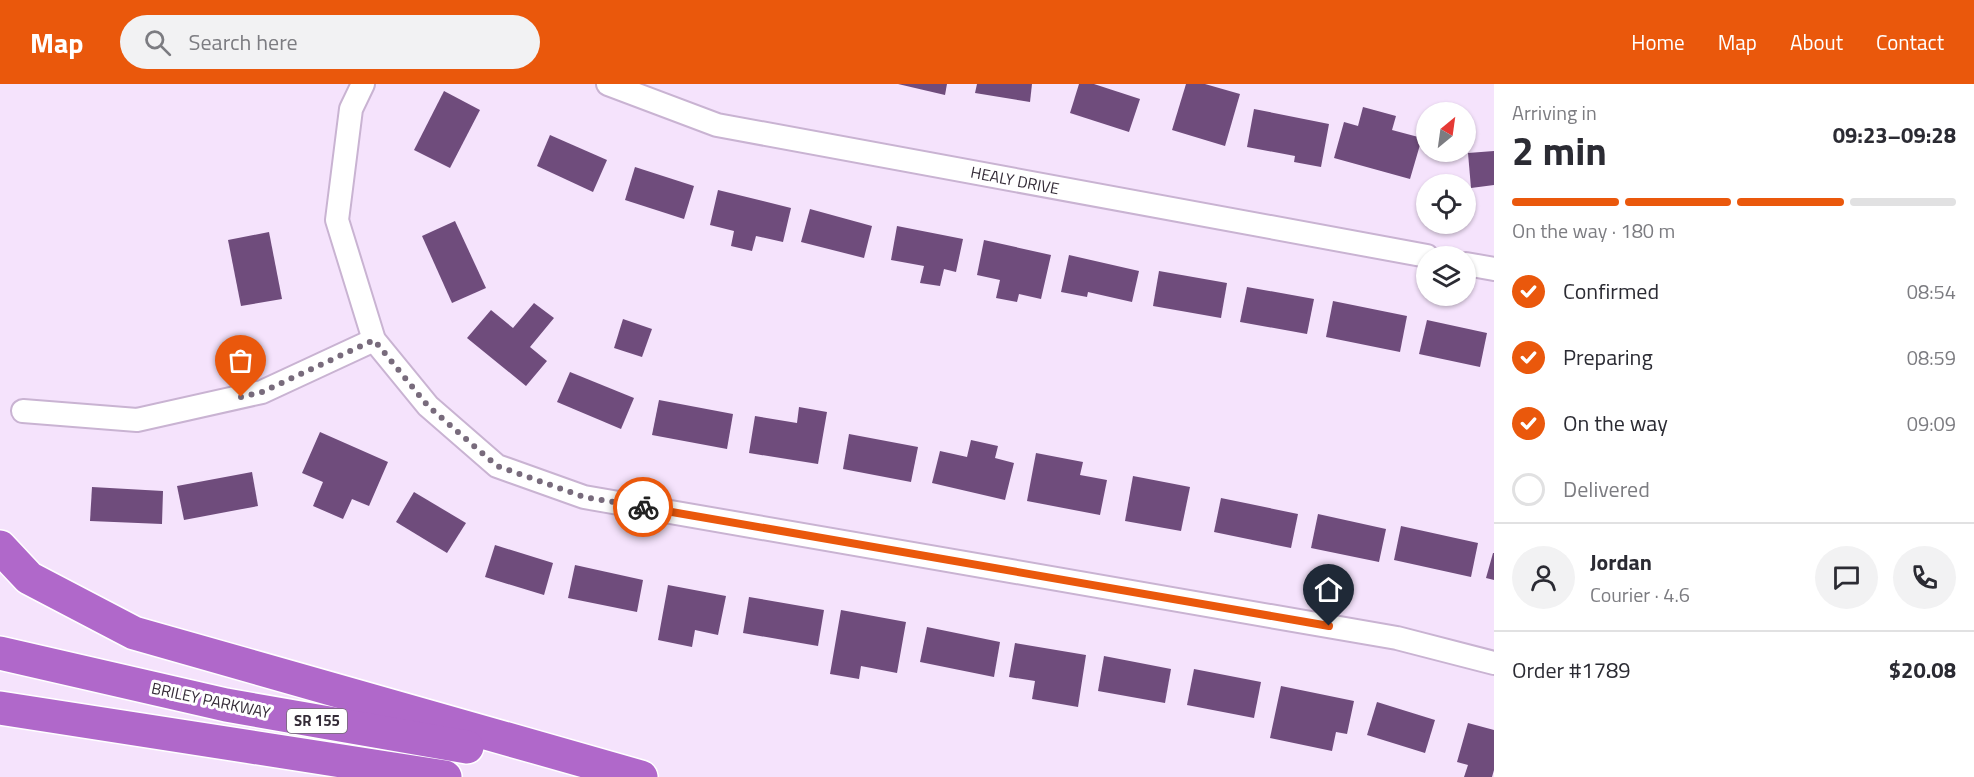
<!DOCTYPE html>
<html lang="en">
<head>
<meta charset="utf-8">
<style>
  :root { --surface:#fff; --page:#f2f2f3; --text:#2b2b33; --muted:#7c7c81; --line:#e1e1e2; --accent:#ea580c }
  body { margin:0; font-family:"Titillium Web",sans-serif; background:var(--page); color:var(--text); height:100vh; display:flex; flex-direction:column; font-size:22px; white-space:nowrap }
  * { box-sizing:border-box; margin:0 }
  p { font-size:20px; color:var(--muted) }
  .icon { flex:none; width:33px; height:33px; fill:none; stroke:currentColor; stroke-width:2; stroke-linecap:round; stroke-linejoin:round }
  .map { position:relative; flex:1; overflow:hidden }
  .panel { display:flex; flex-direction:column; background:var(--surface); width:480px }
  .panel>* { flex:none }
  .needle { width:39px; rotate:29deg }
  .buttons { position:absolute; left:1416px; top:18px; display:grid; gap:12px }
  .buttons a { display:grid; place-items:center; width:60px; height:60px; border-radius:50%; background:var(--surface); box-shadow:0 2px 4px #0004; font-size:30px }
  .pin { position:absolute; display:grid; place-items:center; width:51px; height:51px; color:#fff; margin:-62px -26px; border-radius:50% 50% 50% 0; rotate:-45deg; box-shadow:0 0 6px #0007 }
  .pin .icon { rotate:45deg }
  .courier { position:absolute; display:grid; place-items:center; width:60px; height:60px; margin:-30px; border:4px solid #ea580c; border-radius:50%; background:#fff; color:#222; box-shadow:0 2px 8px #0007 }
  .headline em { font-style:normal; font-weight:700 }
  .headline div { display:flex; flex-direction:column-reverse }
  .headline { display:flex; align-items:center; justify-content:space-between; height:102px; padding:0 18px }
  h1 { font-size:39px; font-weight:700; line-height:45px }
  .bar { display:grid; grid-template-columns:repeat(4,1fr); gap:9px 6px; align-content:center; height:72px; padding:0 18px }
  .bar i { height:8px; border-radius:4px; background:var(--line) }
  .bar .active { background:var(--accent) }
  .bar p { grid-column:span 4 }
  .line { display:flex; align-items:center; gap:15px; padding:0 18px; border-top:2px solid var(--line) }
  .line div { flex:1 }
  .round { display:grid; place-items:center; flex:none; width:63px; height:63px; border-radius:32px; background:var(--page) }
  ol { padding:0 18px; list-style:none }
  li { display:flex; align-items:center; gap:18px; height:66px }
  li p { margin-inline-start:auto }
  li .icon { padding:6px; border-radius:50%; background:var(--accent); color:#fff; stroke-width:4 }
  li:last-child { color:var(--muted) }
  li i { width:33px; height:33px; border:3px solid var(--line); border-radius:50% }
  header { display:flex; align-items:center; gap:36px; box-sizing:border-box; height:84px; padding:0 30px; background:var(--accent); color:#fff }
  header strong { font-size:28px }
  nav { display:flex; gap:33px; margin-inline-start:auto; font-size:21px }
  .search { width:420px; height:54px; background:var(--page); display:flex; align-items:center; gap:15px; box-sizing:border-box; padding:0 21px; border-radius:33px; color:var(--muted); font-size:22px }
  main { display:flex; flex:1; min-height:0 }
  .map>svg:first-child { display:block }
  .building { fill:#6f4c7c }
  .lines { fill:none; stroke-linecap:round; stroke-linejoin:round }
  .street-casing { stroke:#c9b3d2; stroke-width:26 }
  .highway-casing { stroke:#fff; stroke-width:36 }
  .street { stroke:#fff; stroke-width:22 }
  .highway { stroke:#b068ca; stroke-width:33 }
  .done { stroke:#786b7c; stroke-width:6; stroke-dasharray:0 10.8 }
  .route { stroke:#ea580c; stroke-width:8 }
  .labels { text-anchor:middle; stroke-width:6; stroke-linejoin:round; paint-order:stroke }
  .shield { fill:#fff; stroke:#716b73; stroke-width:1.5 }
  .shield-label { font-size:15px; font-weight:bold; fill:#342b37 }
  .street-label { font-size:16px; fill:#342b37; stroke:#fff }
</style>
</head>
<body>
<header>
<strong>Map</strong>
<div class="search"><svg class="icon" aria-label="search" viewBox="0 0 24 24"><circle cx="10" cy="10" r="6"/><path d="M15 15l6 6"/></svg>Search here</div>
<nav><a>Home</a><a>Map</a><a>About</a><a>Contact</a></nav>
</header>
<main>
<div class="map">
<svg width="1494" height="693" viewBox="0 0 1494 693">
  <rect width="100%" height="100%" fill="#f5e3fc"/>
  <!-- building -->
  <g class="building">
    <path d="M898,0H947L945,11Z"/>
    <path d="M977,0H1032L1030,18L975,9Z"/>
    <path d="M1079,0H1094L1140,15L1129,48L1070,29Z"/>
    <path d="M1186,0H1205L1240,10L1225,62L1172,46Z"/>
    <path d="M444,7L480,26L450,84L414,66Z"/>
    <path d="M1363,23L1396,32L1392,46L1422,54L1410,95L1334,74L1344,38L1358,42Z"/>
    <path d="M1254,25L1329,40L1321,83L1294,78L1295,72L1247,63Z"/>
    <path d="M550,51L607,76L593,108L537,82Z"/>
    <path d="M1494,67V101L1471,104L1468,69Z"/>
    <path d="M635,83L694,102L684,135L625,116Z"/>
    <path d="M718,106L791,124L783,158L756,152L752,167L731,162L734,147L710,141Z"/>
    <path d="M810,125L872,142L864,174L801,158Z"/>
    <path d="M455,137L486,204L452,219L422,152Z"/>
    <path d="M897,142L963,155L956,188L944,185L940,202L920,199L924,182L891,176Z"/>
    <path d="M269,148L282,215L241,222L228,156Z"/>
    <path d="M984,156L1051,171L1041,215L1019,210L1017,218L996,214L1000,196L977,191Z"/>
    <path d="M1069,171L1139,187L1132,218L1088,208L1087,213L1061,208Z"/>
    <path d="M1159,187L1227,199L1221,234L1153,222Z"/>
    <path d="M1247,203L1314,215L1307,250L1240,238Z"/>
    <path d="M1333,217L1407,232L1400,268L1326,253Z"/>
    <path d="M534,219L554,234L530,263L547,277L526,302L467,254L491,226L513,244Z"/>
    <path d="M623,235L652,245L642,273L614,264Z"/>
    <path d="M1427,236L1487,249L1480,283L1419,270Z"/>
    <path d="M570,288L634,314L621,345L557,318Z"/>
    <path d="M659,316L733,330L727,365L652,351Z"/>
    <path d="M799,323L827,328L818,380L749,369L755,332L797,339Z"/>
    <path d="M320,348L388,378L369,422L352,415L343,435L313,422L323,398L302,389Z"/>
    <path d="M849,350L918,363L911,398L843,385Z"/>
    <path d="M971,356L998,362L995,374L1014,379L1005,416L932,399L940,367L967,373Z"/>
    <path d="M1036,369L1083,378L1080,391L1107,396L1100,431L1027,417Z"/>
    <path d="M252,388L258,422L184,436L177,402Z"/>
    <path d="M1133,392L1190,403L1181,447L1125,437Z"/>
    <path d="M92,403L163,407L162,440L90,437Z"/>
    <path d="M414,408L466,439L447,469L396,438Z"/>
    <path d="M1221,414L1298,430L1291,464L1214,448Z"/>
    <path d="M1318,430L1386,445L1379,478L1311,464Z"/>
    <path d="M1401,442L1478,459L1471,493L1394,476Z"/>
    <path d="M495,461L553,479L544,511L485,493Z"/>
    <path d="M1493,469H1494V496L1486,494Z"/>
    <path d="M575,481L643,496L637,528L568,514Z"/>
    <path d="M668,501L726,512L718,551L695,546L692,563L658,556Z"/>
    <path d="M749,513L824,526L818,562L743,549Z"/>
    <path d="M841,526L906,538L897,589L861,582L859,595L830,590Z"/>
    <path d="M927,543L1000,558L994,593L920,578Z"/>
    <path d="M1015,559L1086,571L1078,623L1032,615L1035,597L1009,593Z"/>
    <path d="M1104,572L1171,585L1165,619L1098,607Z"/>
    <path d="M1194,585L1261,598L1254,634L1187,621Z"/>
    <path d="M1281,602L1354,617L1347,650L1336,648L1332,667L1270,654Z"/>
    <path d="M1377,618L1435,636L1425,669L1367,651Z"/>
    <path d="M1468,639L1494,646V686L1492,693H1464L1468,681L1457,678Z"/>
  </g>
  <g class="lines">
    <defs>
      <g id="street">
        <path d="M363,0L351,25L337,136L374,256L428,322L497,382L584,413L1397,554L1494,579"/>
        <path d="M608,0L717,41L1427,172"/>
        <path d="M1466,180L1494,185"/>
        <path d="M23,327L137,336L262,308L374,256"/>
      </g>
      <g id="highway">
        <path d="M0,463L29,494L134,549L641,693"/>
        <path d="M0,569L226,621L467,663"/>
        <path d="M0,624L445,693"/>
      </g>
    </defs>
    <!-- street casing -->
    <use href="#street" class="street-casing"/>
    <!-- highway casing -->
    <use href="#highway" class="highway-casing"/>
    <!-- street -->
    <use href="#street" class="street"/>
    <!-- highway -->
    <use href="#highway" class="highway"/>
  </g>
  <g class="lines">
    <!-- done -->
    <path class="done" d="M241,313L262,308L374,256L428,322L497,382L584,413L643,423"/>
    <!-- route -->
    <path class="route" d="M643,423L1329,542"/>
  </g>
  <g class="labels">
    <!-- shield labels -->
    <rect class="shield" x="287" y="625" width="60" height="24" rx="4.5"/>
    <g class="shield-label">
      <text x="317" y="642">SR 155</text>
    </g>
    <!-- street labels -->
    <g class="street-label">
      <text transform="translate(1015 96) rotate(11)" y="6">HEALY DRIVE</text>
      <text transform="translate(211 616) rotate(12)" y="6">BRILEY PARKWAY</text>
    </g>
  </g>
</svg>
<div class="buttons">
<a><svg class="needle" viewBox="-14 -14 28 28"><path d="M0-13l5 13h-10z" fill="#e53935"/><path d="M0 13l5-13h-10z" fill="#7c7c81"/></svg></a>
<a><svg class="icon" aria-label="locate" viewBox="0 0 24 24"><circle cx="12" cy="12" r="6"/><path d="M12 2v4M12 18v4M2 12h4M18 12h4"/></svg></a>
<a><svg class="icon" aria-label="layers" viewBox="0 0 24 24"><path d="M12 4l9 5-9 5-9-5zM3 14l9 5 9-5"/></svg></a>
</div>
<div class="pin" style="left:241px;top:313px;background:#ea580c"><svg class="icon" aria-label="bag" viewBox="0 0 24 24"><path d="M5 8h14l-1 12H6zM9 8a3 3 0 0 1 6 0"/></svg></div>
<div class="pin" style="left:1329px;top:542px;background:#1f2937"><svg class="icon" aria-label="home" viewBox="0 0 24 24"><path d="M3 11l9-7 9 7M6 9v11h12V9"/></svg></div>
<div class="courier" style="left:643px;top:423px"><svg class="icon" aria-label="bike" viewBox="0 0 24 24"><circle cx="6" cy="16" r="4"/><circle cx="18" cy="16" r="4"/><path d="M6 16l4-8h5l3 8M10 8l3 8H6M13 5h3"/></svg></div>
</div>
<section class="panel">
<div class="headline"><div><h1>2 min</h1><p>Arriving in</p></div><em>09:23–09:28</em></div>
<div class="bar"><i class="active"></i><i class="active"></i><i class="active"></i><i></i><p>On the way · 180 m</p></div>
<ol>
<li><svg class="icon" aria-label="check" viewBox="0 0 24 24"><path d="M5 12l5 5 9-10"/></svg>Confirmed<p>08:54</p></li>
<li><svg class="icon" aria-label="check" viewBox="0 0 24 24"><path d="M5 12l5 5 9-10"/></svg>Preparing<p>08:59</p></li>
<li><svg class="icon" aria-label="check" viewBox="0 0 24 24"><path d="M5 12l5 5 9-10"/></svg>On the way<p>09:09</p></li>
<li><i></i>Delivered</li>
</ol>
<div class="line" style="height:108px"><a class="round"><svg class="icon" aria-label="person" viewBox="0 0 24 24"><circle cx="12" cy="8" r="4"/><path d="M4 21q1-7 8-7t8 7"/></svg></a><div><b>Jordan</b><p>Courier · 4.6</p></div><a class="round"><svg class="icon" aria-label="chat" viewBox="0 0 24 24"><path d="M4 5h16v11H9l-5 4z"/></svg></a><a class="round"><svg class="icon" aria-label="phone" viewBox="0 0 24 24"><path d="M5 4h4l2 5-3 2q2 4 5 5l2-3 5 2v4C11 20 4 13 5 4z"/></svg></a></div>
<div class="line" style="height:78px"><div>Order #1789</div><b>$20.08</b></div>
</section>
</main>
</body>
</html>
